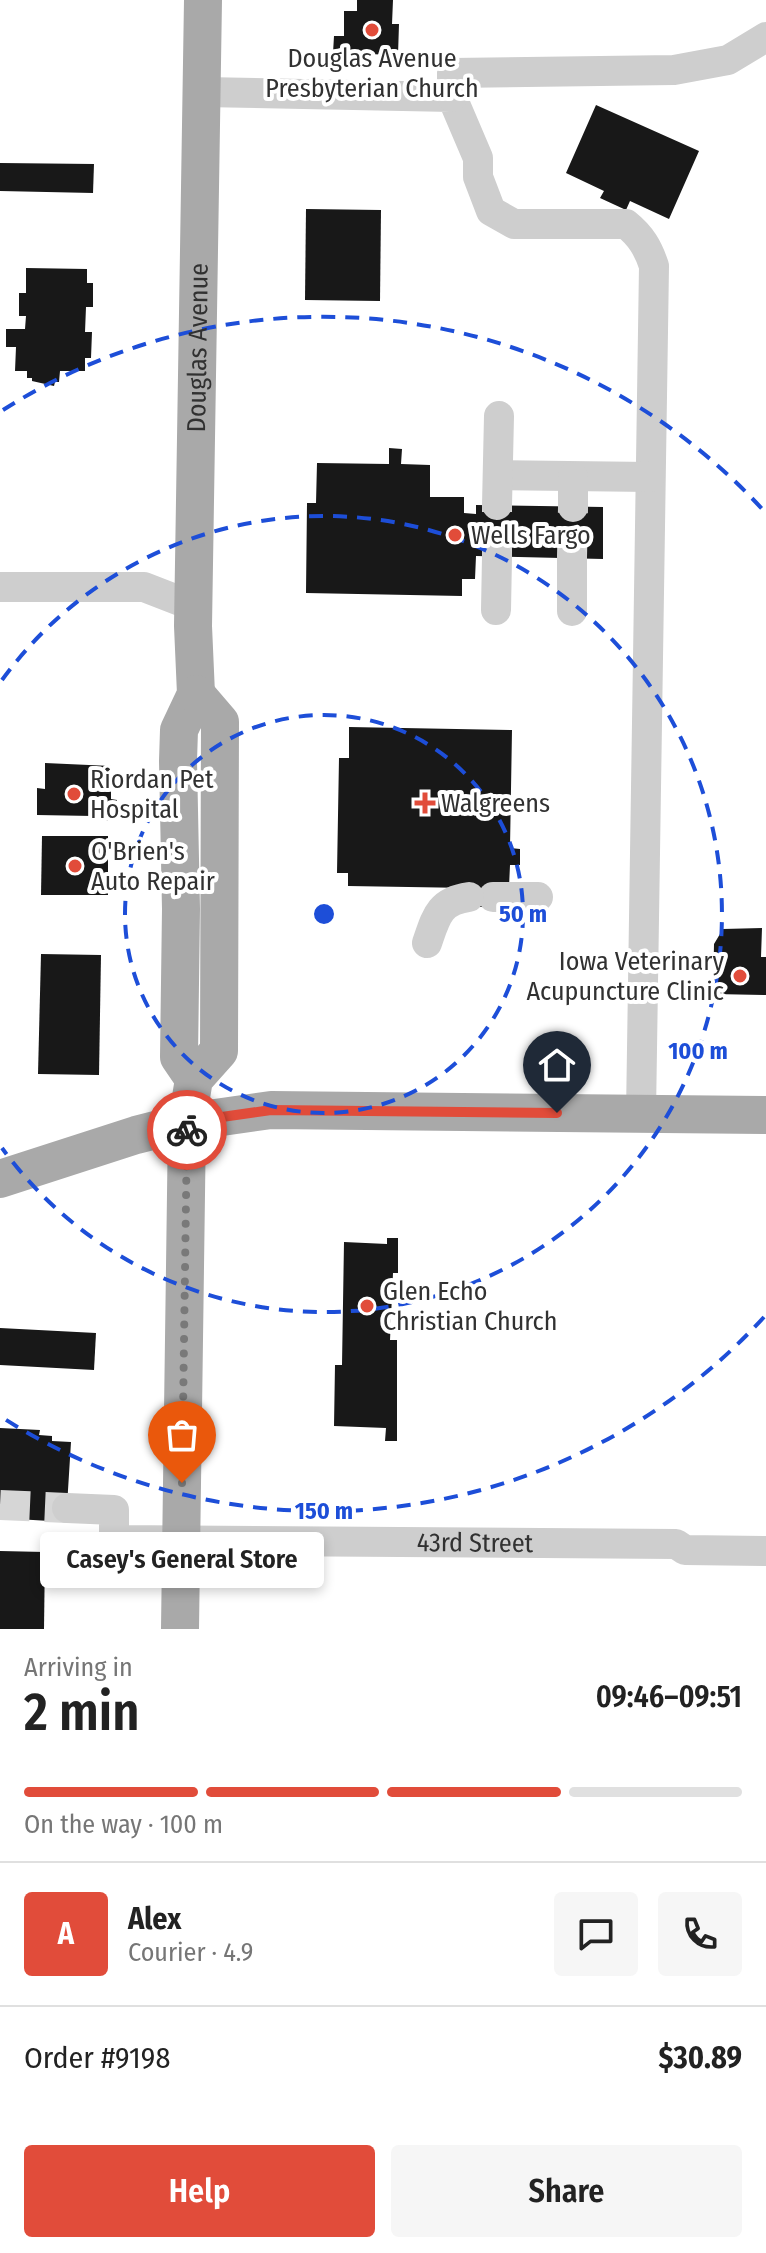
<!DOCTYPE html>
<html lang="en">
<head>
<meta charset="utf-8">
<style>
  :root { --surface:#fff; --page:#f6f6f6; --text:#222; --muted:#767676; --line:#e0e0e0; --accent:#e14c3a }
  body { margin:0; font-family:"Fira Sans Condensed",sans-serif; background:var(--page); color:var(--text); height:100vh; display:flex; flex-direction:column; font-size:30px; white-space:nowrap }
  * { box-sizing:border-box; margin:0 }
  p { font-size:26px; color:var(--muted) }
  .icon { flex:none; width:44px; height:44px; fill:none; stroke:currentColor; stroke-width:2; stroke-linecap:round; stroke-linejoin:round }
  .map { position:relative; height:1629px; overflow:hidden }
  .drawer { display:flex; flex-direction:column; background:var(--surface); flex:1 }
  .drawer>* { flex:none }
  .pin { position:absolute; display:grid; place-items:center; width:68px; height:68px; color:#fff; margin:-82px -34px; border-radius:50% 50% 50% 0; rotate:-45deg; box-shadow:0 0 8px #0007 }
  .pin .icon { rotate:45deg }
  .courier { position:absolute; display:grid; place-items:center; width:80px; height:80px; margin:-40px; border:6px solid #e14c3a; border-radius:50%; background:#fff; color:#222; box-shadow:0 2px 10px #0007 }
  .bubble { position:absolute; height:56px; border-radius:8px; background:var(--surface); box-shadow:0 4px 12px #0003; font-size:26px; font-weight:600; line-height:56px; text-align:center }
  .head em { font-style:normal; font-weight:600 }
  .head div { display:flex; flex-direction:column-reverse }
  .head { display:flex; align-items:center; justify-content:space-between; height:136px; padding:0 24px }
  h1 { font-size:52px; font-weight:600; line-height:60px }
  .bar { display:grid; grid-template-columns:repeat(4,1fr); gap:12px 8px; align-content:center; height:96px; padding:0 24px }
  .bar i { height:10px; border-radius:6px; background:var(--line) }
  .bar .current { background:var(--accent) }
  .bar p { grid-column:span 4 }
  .line { display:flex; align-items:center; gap:20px; padding:0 24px; border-top:2px solid var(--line) }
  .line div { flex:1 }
  .round { display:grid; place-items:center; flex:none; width:84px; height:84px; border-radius:8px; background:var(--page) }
  .primary-button { display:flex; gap:16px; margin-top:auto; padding:16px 24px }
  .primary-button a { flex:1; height:92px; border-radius:8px; background:var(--accent); color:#fff; font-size:32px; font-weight:600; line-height:92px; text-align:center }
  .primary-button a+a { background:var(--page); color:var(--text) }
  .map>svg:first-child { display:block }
  .building { fill:#181818 }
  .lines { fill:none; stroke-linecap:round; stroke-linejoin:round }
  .minor-tunnel { stroke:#d6d6d6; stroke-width:30; stroke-dasharray:30 15; stroke-linecap:butt }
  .minor { stroke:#cecece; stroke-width:30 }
  .major { stroke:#a9a9a9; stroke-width:38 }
  .done { stroke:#797979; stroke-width:8; stroke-dasharray:0 14.4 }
  .route { stroke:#e14c3a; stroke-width:10 }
  .ring { fill:none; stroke:#1d4ed8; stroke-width:4; stroke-dasharray:14 10 }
  .poi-dot { fill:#e14c3a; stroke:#fff; stroke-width:3 }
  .labels { text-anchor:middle; stroke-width:8; stroke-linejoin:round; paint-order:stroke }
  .poi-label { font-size:26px; fill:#313131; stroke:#fff; text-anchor:start }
  .street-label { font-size:26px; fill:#313131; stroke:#fff }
  .centre { fill:#1d4ed8; stroke:#fff; stroke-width:4 }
  .ring-label { font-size:24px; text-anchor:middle; font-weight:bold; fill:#1d4ed8; stroke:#fff; stroke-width:8; stroke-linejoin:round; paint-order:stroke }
</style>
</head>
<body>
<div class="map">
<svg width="766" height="1629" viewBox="0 0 766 1629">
  <rect width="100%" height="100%" fill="#fff"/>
  <!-- building -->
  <g class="building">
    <path d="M357,0H393L392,24H399L398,55L333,53L334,36H344V11H357Z"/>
    <path d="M596,105L699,151L669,219L630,201L626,210L600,198L604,191L566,173Z"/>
    <path d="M0,163L94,164L93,193L0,191Z"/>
    <path d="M306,209L381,210L380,301L305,300Z"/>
    <path d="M26,268L87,269V283H93V307H86L85,332H92L91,358H85V371H60L59,382H55L54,386L32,381V378H27V371H15L16,347H6V329H25L26,316H19V293H26Z"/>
    <path d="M389,448L402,449L401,464L430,465V497H464V513L476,514V505L603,507V559L476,556L475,579H462V596L306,593L307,503H316L317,463L389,464Z"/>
    <path d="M349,727L512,730L510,848L520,849V865H510L509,887L488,907H475L469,888L348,886V873H337L339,758H349Z"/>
    <path d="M45,763L111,766V799L117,800V820L93,821V816L37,815V788L45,789Z"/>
    <path d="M42,836H108V895H41Z"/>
    <path d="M762,928L761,957H766V995L713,994L714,944L723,929Z"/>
    <path d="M41,954L101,955L99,1075L38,1074Z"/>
    <path d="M387,1238H398V1273H393L390,1340H397V1441H385L386,1428L334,1426L335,1365H342L344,1242L387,1244Z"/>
    <path d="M0,1328L96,1333L94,1370L0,1365Z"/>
    <path d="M0,1428L40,1430L39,1435L52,1436V1441L71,1442L66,1522L0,1518Z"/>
    <path d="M0,1551L45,1552L44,1629H0Z"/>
  </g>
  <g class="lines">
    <!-- minor-tunnel -->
    <g class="minor-tunnel">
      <path d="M497,557V505"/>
      <path d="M572,558L573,507"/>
      <path d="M0,1505L67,1508"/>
    </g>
    <!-- minor -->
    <g class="minor">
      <path d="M203,92L452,97L478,158V177L491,211L514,224H626C641,236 648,248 654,266L641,1114"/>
      <path d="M452,97V73L674,70L728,60L766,37"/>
      <path d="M498,475L650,477"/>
      <path d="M497,505L499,416"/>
      <path d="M573,507V477"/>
      <path d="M0,587H144L193,606"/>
      <path d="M496,610L497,557"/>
      <path d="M572,611V558"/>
      <path d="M493,897H538"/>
      <path d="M427,943C436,917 439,901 469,897"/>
      <path id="s1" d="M67,1508L114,1510V1540L676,1544L685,1550L766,1551"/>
    </g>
    <!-- major -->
    <g class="major">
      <path id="s2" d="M194,1079L179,1057L181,909L178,761L179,730L196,694L193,626L203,0"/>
      <path d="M0,1179L136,1135L187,1122L271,1110L766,1115"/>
      <path d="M180,1629L187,1122L194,1079L219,1051L220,722L196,694"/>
    </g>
  </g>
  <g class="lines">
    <!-- done -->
    <path class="done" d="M182,1483L187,1130"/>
    <!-- route -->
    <path class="route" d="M187,1130V1122L271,1110L557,1113"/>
  </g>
  <!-- distance rings -->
  <g class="ring">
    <circle cx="324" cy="914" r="199"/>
    <path d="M2 680A398 398 0 1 1 2 1148"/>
    <path d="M764 1317A597 597 0 0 1 3 1418M3 410A597 597 0 0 1 764 511"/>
  </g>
  <!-- markers -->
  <g class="poi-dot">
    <circle cx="372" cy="30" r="8"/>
    <circle cx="455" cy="535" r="8"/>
    <circle cx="74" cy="794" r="8"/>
    <path d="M421 791h8v8h8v8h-8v8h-8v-8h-8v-8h8z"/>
    <circle cx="75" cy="866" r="8"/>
    <circle cx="740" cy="976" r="8"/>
    <circle cx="367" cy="1306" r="8"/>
  </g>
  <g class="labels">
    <!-- poi labels -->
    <g class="poi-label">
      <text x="372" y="67" text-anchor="middle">Douglas Avenue<tspan x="372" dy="30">Presbyterian Church</tspan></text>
      <text x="471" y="544">Wells Fargo</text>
      <text x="90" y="788">Riordan Pet<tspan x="90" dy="30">Hospital</tspan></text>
      <text x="441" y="812">Walgreens</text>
      <text x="91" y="860">O'Brien's<tspan x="91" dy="30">Auto Repair</tspan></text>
      <text x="724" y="970" text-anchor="end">Iowa Veterinary<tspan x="724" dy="30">Acupuncture Clinic</tspan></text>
      <text x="383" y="1300">Glen Echo<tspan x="383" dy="30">Christian Church</tspan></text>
    </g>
    <!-- street labels -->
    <g class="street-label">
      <text dy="9" stroke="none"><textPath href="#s2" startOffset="740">Douglas Avenue</textPath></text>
      <text dy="9" stroke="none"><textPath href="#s1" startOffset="438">43rd Street</textPath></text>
    </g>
  </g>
  <circle cx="324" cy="914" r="12" class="centre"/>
  <g class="ring-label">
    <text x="523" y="922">50 m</text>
    <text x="698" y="1059">100 m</text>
    <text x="324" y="1519">150 m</text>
  </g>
</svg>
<div class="pin" style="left:182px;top:1483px;background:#ea580c"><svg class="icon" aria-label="bag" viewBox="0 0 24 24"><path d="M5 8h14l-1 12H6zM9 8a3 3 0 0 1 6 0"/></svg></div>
<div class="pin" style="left:557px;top:1113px;background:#1f2937"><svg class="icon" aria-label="home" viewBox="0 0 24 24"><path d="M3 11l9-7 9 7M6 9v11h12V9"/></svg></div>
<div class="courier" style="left:187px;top:1130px"><svg class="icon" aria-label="bike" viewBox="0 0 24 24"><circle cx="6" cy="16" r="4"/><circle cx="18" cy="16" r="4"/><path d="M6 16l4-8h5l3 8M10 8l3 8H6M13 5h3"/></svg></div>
<div class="bubble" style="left:40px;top:1532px;width:284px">Casey's General Store</div>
</div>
<section class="drawer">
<div class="head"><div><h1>2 min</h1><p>Arriving in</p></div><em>09:46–09:51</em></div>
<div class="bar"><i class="current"></i><i class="current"></i><i class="current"></i><i></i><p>On the way · 100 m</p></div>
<div class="line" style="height:144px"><b class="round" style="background:var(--accent);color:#fff">A</b><div><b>Alex</b><p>Courier · 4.9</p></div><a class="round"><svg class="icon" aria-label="chat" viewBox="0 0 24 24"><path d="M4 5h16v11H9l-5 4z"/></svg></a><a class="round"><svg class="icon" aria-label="phone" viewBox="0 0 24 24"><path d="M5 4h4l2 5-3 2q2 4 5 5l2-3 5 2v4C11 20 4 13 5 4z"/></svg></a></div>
<div class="line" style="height:104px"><div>Order #9198</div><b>$30.89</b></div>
<div class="primary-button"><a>Help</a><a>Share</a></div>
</section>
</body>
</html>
